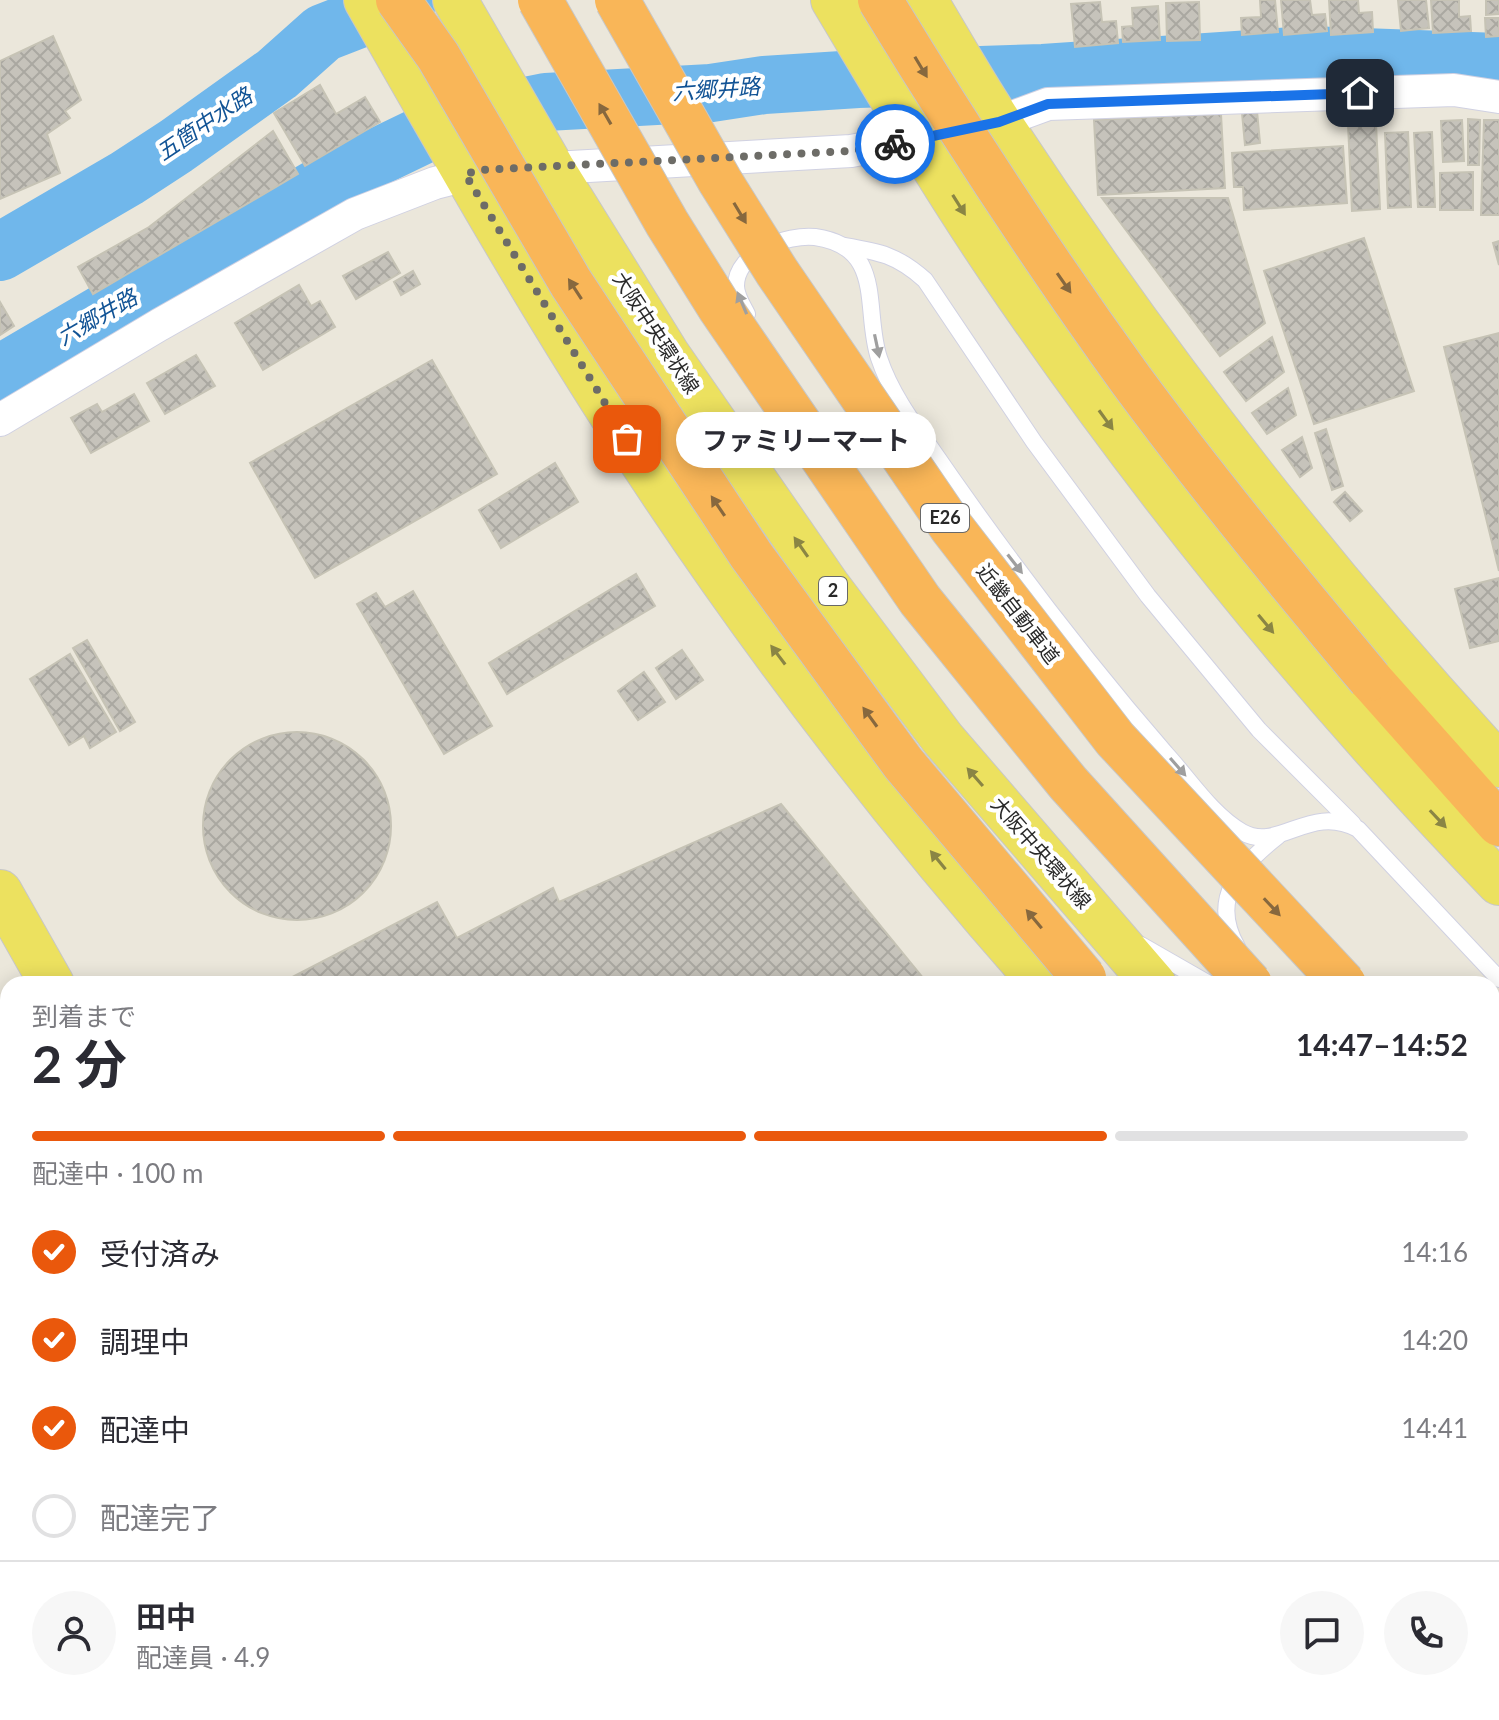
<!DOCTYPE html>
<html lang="ja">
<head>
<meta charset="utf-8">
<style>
  :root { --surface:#fff; --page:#f7f7f7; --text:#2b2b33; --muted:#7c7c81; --line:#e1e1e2; --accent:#ea580c }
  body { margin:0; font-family:Lato,"Noto Sans JP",sans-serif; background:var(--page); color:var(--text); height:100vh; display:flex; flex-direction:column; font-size:30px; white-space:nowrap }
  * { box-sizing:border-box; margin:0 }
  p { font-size:26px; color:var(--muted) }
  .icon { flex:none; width:44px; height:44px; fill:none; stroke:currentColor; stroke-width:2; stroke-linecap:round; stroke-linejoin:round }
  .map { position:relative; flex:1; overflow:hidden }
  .sheet { position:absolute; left:0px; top:976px; width:1500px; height:744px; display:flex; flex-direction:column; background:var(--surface); border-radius:24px 24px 0 0; box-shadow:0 4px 20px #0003 }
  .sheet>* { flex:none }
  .pin { position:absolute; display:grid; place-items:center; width:68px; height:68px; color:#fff; margin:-34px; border-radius:16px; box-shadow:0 4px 12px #0006 }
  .courier { position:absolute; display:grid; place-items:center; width:80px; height:80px; margin:-40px; border:6px solid #1a73e8; border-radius:50%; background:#fff; color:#222; box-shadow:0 2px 10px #0007 }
  .bubble { position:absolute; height:56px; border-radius:28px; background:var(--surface); box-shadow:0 4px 20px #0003; font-size:26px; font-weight:700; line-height:56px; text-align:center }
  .head em { font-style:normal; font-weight:700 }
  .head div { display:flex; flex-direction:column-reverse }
  .head { display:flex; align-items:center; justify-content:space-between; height:136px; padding:0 32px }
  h1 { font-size:52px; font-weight:700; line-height:60px }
  .bar { display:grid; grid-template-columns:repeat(4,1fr); gap:12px 8px; align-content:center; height:96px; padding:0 32px }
  .bar i { height:10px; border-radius:6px; background:var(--line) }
  .bar .on { background:var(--accent) }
  .bar p { grid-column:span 4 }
  .line { display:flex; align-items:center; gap:20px; padding:0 32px; border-top:2px solid var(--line) }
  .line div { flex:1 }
  .round { display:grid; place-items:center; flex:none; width:84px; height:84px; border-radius:42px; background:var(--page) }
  ol { padding:0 32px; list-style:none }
  li { display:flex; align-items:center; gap:24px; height:88px }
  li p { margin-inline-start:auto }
  li .icon { padding:8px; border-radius:50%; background:var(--accent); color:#fff; stroke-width:4 }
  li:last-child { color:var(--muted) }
  li i { width:44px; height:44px; border:4px solid var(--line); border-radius:50% }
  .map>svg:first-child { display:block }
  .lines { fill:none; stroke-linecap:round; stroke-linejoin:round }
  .river { stroke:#70b7eb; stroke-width:58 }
  .building { fill:url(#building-cross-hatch); stroke:#c6c3b5; stroke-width:2 }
  .service-casing { stroke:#d0d1e2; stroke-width:18 }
  .minor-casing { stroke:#d0d1e2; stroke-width:34 }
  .primary-casing { stroke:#c7c7c7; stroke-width:46 }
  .motorway-casing { stroke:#c7c7c7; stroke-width:46 }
  .service { stroke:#fff; stroke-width:16 }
  .minor { stroke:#fff; stroke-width:32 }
  .primary { stroke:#ece15f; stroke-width:44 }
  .motorway { stroke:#f9b658; stroke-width:44 }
  .motorway-bridge-casing { stroke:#c7c7c7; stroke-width:46; stroke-linecap:butt }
  .motorway-bridge { stroke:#f9b658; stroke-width:44 }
  .oneway { fill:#87683e }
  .oneway2 { fill:#8a8544 }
  .oneway3 { fill:#9f9f9f }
  .done { stroke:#6d6c67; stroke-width:8; stroke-dasharray:0 14.4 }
  .route { stroke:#1a73e8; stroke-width:10 }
  .labels { text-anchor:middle; stroke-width:8; stroke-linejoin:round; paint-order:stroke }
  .shield { fill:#fff; stroke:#696969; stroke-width:2 }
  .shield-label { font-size:18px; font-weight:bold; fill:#292929 }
  .street-label { font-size:20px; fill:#292929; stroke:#fff }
  .water-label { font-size:22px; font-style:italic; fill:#115395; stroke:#fff }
</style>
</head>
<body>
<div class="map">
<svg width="1499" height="1720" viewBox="0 0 1499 1720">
  <defs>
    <pattern id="building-cross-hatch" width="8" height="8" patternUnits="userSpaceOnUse" patternTransform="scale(2)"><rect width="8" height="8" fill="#c6c3bb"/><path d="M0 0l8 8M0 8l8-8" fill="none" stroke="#aaa8a1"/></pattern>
  </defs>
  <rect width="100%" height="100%" fill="#ebe7db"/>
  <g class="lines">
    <!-- river -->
    <g class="river">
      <path d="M0,252L127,178L176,146L277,74L323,33L408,0"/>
      <path d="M0,374L338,176L454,120L546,102L711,93L764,85L858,79L1043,73L1308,55L1499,62"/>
    </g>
  </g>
  <!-- building -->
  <g class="building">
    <path d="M1260,0H1275L1278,32L1242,35L1241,18L1261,17Z"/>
    <path d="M1281,0H1310L1312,15L1325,14L1327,31L1284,35Z"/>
    <path d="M1329,0H1358L1359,13L1372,12L1373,32L1331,35Z"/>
    <path d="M1398,0H1426L1429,28L1401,31Z"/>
    <path d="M1431,0H1459V17L1470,16L1471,31L1433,33Z"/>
    <path d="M1486,0H1499V14L1486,15Z"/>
    <path d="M1100,2L1102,22L1116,21L1118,43L1075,47L1071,4Z"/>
    <path d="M1199,2L1200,40L1167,41L1166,3Z"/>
    <path d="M1158,6L1160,40L1123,42L1122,27L1133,26L1132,8Z"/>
    <path d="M1485,18H1499V36L1486,37Z"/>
    <path d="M53,36L81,100L65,111L70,118L47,134L60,173L0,199V61Z"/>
    <path d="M320,85L336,114L365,97L380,122L305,166L274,113Z"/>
    <path d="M1257,111L1260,143L1245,145L1242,113Z"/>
    <path d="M1221,114L1225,188L1098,195L1094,120Z"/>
    <path d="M1468,119L1480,120L1479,165H1468Z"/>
    <path d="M1462,120L1464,161L1443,162L1441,121Z"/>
    <path d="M1484,120H1499V215H1481Z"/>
    <path d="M1376,123L1380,209L1352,211L1348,124Z"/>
    <path d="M273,131L298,174L93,294L78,267L149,227Z"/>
    <path d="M1408,132L1411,207L1388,208L1385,133Z"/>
    <path d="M1432,132L1435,207H1418L1414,133Z"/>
    <path d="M1343,146L1347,203L1244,210L1243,187H1234L1232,153Z"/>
    <path d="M1473,172V210H1440V173Z"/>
    <path d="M1102,198H1228L1265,323L1220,356Z"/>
    <path d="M1364,238L1414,391L1314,424L1264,271Z"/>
    <path d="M1499,241V265L1493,243Z"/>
    <path d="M388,252L400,273L356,299L343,276Z"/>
    <path d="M413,271L420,284L401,295L394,282Z"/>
    <path d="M299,285L311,306L320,301L335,327L263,370L235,323Z"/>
    <path d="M0,302L14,326L0,335Z"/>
    <path d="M1499,333V571L1444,347Z"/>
    <path d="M1272,337L1284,372L1246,401L1224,372Z"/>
    <path d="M196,355L215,386L165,414L147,383Z"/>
    <path d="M432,360L497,474L315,578L250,463Z"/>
    <path d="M1288,388L1296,415L1267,434L1252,413Z"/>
    <path d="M134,394L149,421L91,453L71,418L97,404L102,412Z"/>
    <path d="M1326,429L1343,486L1332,490L1315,433Z"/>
    <path d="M1302,437L1312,468L1300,477L1282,450Z"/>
    <path d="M555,463L578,502L501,548L479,510Z"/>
    <path d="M1345,492L1362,511L1350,521L1334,502Z"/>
    <path d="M636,574L655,606L507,694L489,663Z"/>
    <path d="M1499,578V641L1470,648L1455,589Z"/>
    <path d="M413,591L492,726L444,754L357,604L376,593L385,607Z"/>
    <path d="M87,640L135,722L120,731L73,648Z"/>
    <path d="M682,650L703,680L676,699L656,668Z"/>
    <path d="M70,654L116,732L90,748L84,736L69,745L30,679Z"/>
    <path d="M644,672L665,702L638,720L618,691Z"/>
    <circle cx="297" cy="826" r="94"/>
    <path d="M781,804L928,984H279L437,902L457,938L553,888L559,902Z"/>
    <path d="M8,1092V1350L0,1353V1096Z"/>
    <path d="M0,1428L8,1430V1462L0,1489Z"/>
    <path d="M1499,1558V1599L1492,1592V1565Z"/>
    <path d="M1492,1608L1499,1615V1666L1492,1657Z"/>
    <path d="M8,1686V1712H163L167,1720H6L0,1708V1690Z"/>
    <path d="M163,1712H356L360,1720H167Z"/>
    <path d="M689,1712H698L703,1720H676Z"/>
    <path d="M716,1712H884L888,1720H719Z"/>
    <path d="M914,1712H1036L1039,1720H917Z"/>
    <path d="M1139,1712H1260L1263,1720H1142Z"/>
    <path d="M1283,1712H1406L1399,1720H1286Z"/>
  </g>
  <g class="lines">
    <defs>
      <g id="service">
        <path d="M844,246C880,252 897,255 925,280L1034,442L1148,596L1259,730L1353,824"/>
        <path d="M747,314C743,306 736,296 736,286C736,252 788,234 815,237C886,247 863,310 879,358C890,391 910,419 930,447C1003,553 1082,657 1166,754C1189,779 1212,815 1242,832C1279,853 1309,803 1358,829L1499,979"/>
        <path d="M1141,945L1209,984"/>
        <path d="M1237,947C1209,898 1240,866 1278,836"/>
      </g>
      <g id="minor">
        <path d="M981,126L999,122L1048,104L1454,90L1499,97"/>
        <path d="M536,169L851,151L936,135"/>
        <path d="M0,420L159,325L355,214L435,183L486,170"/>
      </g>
      <g id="primary">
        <path d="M366,0C450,147 533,294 625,436C749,628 891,813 1042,984"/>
        <path d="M455,0L552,168L668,355L828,586L943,739L1154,984"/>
        <path d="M833,0C887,90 940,181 999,268C1148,487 1315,692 1499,883"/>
        <path d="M925,0C949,40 972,81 997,119C1147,348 1314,564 1499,765"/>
        <path d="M0,892L52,984"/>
        <path d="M1492,1344L1499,1351"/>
        <path d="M1492,1455L1499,1462"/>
        <path d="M398,1712L401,1720"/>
      </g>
      <g id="motorway">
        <path d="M1370,679L1499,824"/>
        <path d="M1492,1141L1499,1149"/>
        <path d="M1492,1241L1499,1248"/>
        <path d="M1492,1387L1499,1392"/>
      </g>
    </defs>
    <!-- service casing -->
    <use href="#service" class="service-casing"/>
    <!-- minor casing -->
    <use href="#minor" class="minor-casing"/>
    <!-- primary casing -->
    <use href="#primary" class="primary-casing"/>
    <!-- motorway casing -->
    <use href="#motorway" class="motorway-casing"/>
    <!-- service -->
    <use href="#service" class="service"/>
    <!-- minor -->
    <use href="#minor" class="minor"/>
    <!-- primary -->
    <use href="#primary" class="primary"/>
    <!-- motorway -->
    <use href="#motorway" class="motorway"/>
    <defs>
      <g id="motorway-bridge">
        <path d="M398,0L438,56L571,283L751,555L903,763L1084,978"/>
        <path d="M540,0L667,223L720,308L920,600L1068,783L1250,984"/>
        <path d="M617,0L720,181L777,272L952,528L1115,739L1344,984"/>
        <path d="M880,0C959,130 1042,257 1131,380C1207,483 1288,581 1370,679"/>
      </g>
    </defs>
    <!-- motorway-bridge casing -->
    <use href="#motorway-bridge" class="motorway-bridge-casing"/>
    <!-- motorway-bridge -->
    <use href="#motorway-bridge" class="motorway-bridge"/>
  </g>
  <!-- one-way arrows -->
  <defs><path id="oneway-solid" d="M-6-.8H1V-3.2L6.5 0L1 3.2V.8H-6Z" transform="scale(2)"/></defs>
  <g class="oneway">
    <use href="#oneway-solid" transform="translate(921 67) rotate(59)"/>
    <use href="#oneway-solid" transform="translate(605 114) rotate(-120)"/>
    <use href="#oneway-solid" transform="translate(740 213) rotate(59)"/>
    <use href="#oneway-solid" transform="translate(1064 283) rotate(55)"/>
    <use href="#oneway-solid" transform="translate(575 289) rotate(-123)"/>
    <use href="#oneway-solid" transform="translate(718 506) rotate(-124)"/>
    <use href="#oneway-solid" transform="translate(870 717) rotate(-126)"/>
    <use href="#oneway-solid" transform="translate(1272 907) rotate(47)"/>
    <use href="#oneway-solid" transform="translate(1034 919) rotate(-130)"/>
  </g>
  <g class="oneway2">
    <use href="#oneway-solid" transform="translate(959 205) rotate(58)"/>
    <use href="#oneway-solid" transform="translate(1106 420) rotate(54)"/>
    <use href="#oneway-solid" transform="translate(801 547) rotate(-125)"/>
    <use href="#oneway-solid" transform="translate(1266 624) rotate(50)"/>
    <use href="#oneway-solid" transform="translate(778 655) rotate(-127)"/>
    <use href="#oneway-solid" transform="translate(975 777) rotate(-131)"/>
    <use href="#oneway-solid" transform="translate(1438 819) rotate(47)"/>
    <use href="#oneway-solid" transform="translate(938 860) rotate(-129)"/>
  </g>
  <g class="oneway3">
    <use href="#oneway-solid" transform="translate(742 303) rotate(-113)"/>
    <use href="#oneway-solid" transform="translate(877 346) rotate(78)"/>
    <use href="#oneway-solid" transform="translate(1015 564) rotate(52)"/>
    <use href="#oneway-solid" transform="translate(1178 767) rotate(49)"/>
  </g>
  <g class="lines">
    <!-- done -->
    <path class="done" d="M627,439L465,174L480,170L851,151L895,144"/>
    <!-- route -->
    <path class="route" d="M895,144L999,122L1048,104L1360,93"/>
  </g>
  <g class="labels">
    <!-- shield labels -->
    <g class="shield">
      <rect x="921" y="504" width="48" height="28" rx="6"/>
      <rect x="819" y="577" width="28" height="28" rx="6"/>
    </g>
    <g class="shield-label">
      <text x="945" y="524">E26</text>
      <text x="833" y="597">2</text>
    </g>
    <!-- street labels -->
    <g class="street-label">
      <text transform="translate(656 333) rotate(57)" y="7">大阪中央環状線</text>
      <text transform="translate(1018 614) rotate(52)" y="7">近畿自動車道</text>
      <text transform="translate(1041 853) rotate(49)" y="7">大阪中央環状線</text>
    </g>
    <!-- water labels -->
    <g class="water-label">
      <text transform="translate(716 89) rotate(-4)" y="8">六郷井路</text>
      <text transform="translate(204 124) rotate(-34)" y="8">五箇中水路</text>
      <text transform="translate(97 317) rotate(-30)" y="8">六郷井路</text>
    </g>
  </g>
</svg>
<div class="pin" style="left:627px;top:439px;background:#ea580c"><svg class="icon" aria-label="bag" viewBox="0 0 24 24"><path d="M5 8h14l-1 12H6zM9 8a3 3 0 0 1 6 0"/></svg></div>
<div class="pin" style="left:1360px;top:93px;background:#1f2937"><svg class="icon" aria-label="home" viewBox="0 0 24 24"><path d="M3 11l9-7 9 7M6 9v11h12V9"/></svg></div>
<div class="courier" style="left:895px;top:144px"><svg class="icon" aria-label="bike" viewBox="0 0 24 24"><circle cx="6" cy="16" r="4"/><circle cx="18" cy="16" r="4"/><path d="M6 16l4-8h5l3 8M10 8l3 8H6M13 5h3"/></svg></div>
<div class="bubble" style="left:676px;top:412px;width:260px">ファミリーマート</div>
<section class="sheet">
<div class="head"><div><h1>2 分</h1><p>到着まで</p></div><em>14:47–14:52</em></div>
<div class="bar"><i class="on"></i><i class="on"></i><i class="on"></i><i></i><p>配達中 · 100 m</p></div>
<ol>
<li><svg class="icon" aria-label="check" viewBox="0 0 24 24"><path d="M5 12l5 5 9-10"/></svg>受付済み<p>14:16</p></li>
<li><svg class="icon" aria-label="check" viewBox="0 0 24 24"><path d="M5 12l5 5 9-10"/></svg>調理中<p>14:20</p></li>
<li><svg class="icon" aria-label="check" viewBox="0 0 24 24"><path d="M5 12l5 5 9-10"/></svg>配達中<p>14:41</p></li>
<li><i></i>配達完了</li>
</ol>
<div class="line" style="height:144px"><a class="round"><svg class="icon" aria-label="person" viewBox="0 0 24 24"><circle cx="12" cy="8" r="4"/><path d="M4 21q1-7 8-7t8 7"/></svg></a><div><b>田中</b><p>配達員 · 4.9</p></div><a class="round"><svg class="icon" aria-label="chat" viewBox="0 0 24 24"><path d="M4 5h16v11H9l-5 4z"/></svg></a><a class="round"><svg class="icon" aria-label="phone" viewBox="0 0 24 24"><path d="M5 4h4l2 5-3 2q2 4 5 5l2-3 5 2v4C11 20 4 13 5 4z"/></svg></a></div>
</section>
</div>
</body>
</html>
